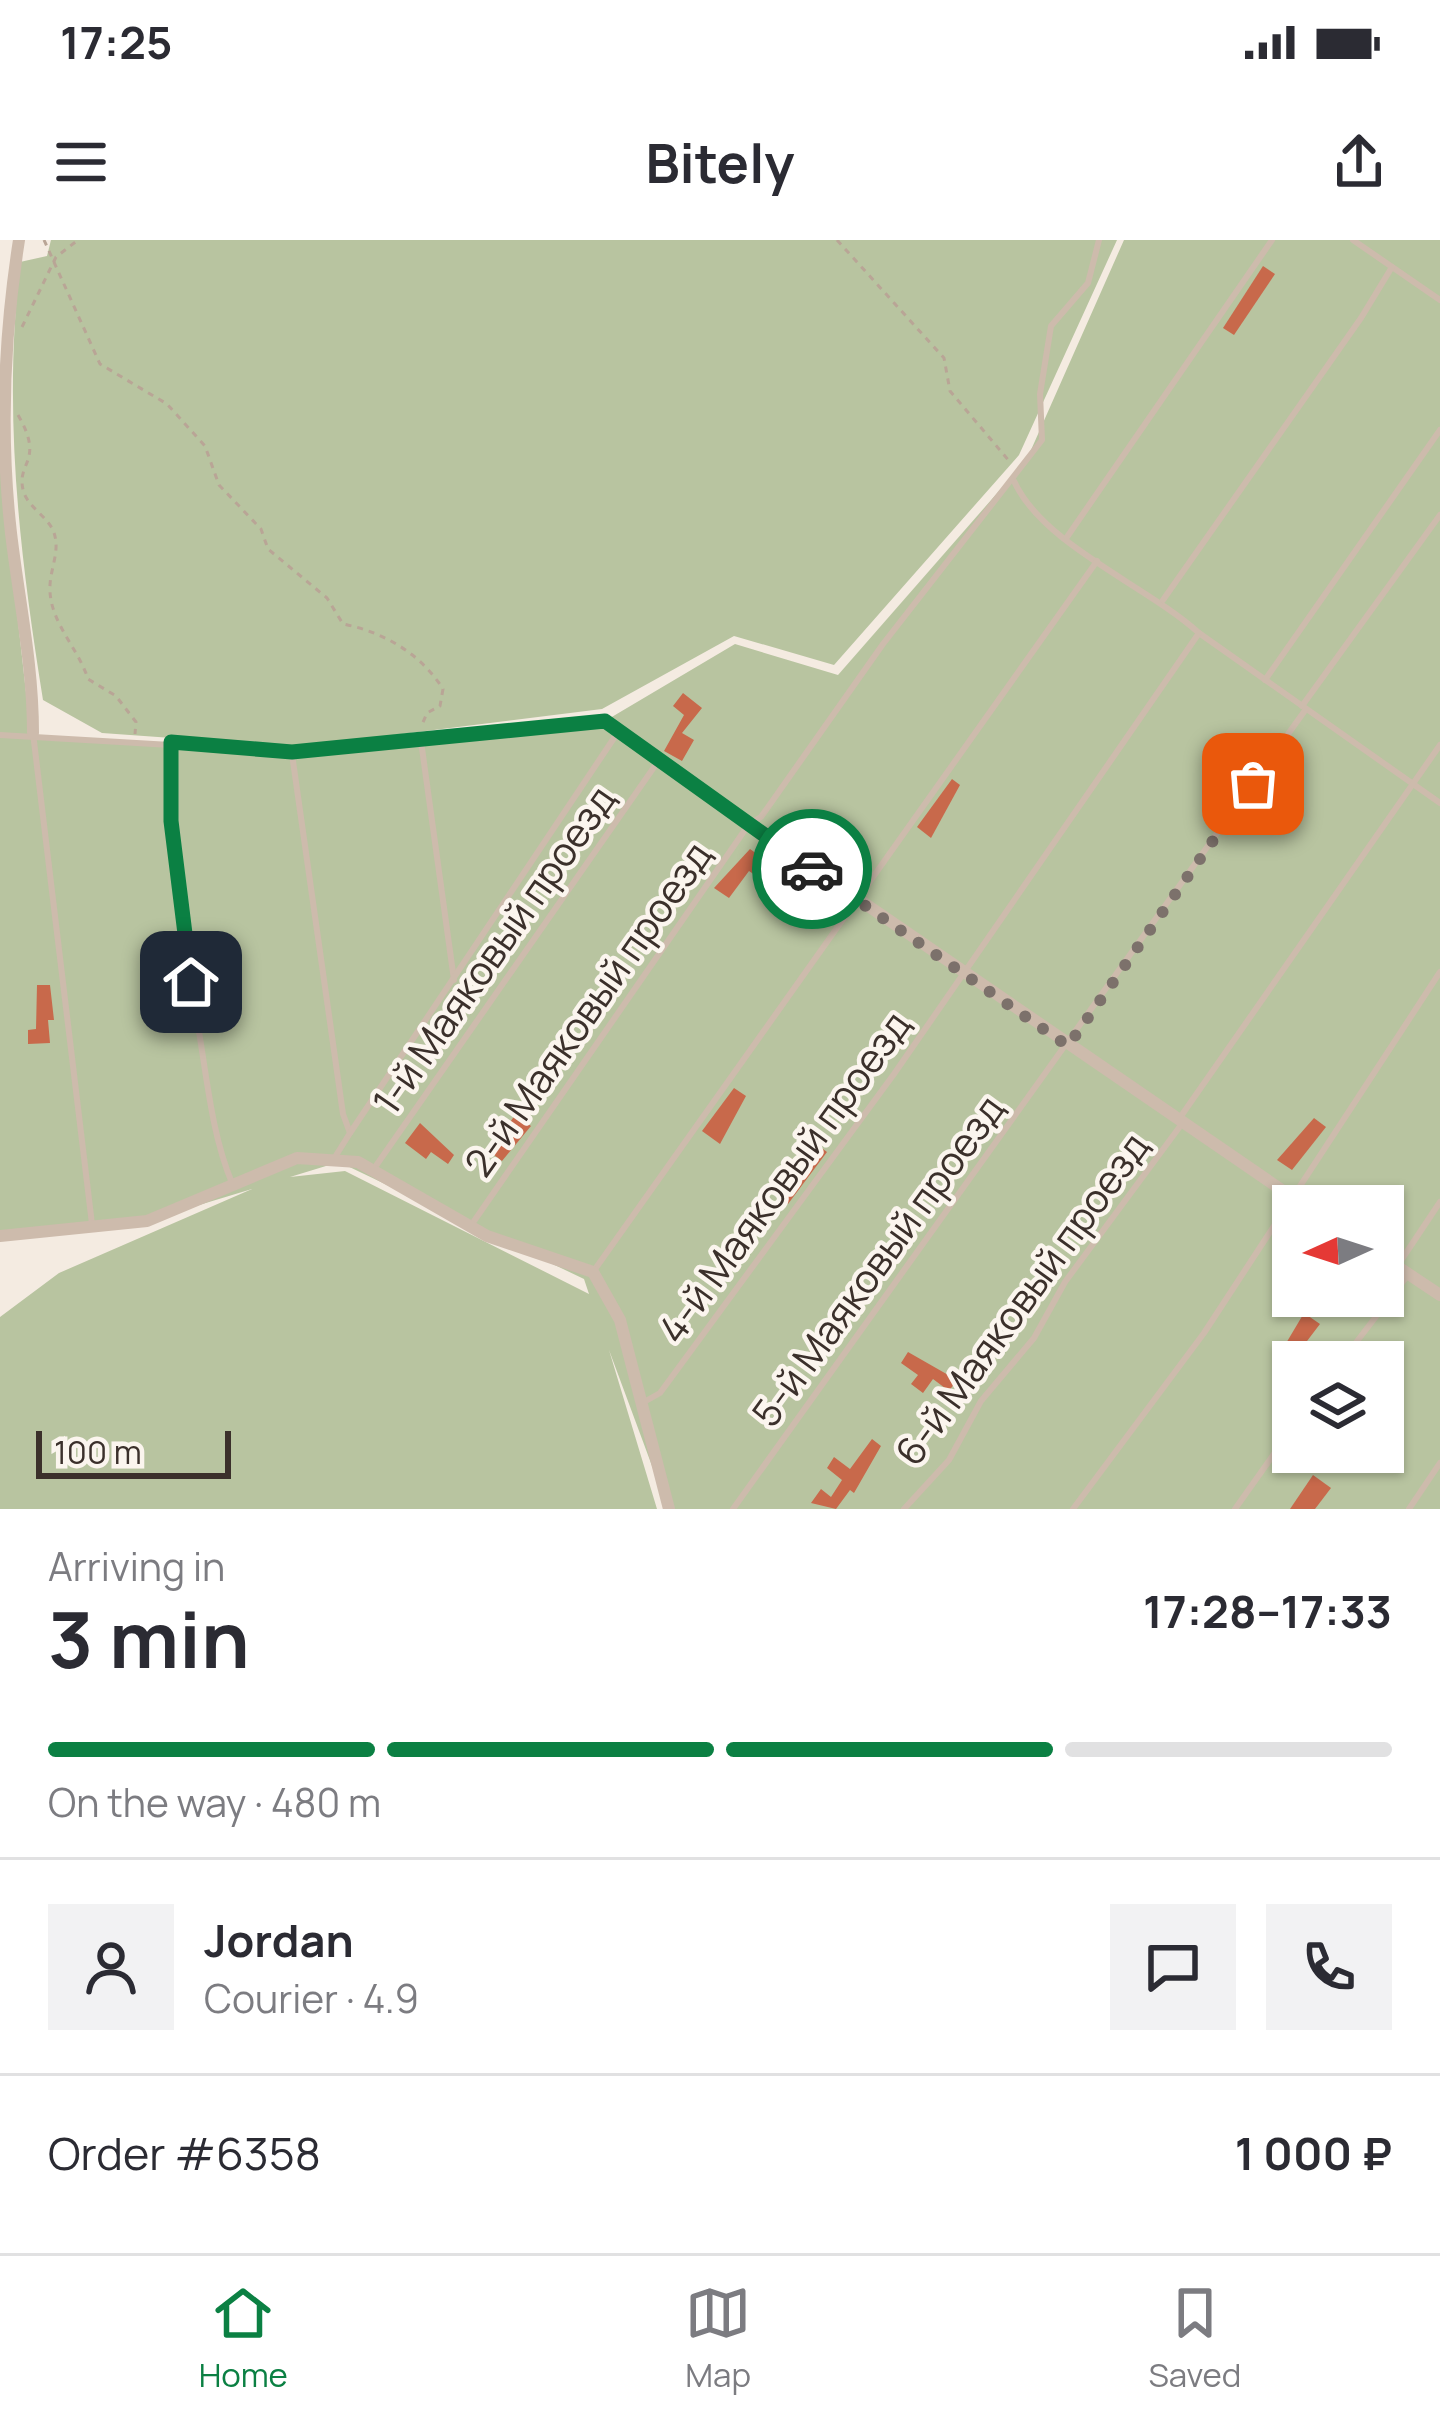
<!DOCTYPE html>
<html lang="en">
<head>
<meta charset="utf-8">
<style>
  :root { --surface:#fff; --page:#f2f2f3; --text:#2b2b33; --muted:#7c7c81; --line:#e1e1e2; --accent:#0b8043 }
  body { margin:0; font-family:Manrope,sans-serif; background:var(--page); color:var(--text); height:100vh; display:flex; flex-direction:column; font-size:45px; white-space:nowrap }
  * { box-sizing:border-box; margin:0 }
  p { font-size:39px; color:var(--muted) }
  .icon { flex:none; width:66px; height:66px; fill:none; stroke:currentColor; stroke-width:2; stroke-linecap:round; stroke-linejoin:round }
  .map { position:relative; height:1269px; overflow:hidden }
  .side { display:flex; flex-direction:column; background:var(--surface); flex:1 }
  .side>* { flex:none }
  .needle { width:78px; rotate:267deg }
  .controls { position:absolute; left:1272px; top:945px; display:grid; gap:24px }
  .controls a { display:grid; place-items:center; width:132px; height:132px; border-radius:0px; background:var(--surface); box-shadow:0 3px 9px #0004; font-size:60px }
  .scale { position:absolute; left:36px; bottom:30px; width:195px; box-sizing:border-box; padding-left:12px; border:6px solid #3b302b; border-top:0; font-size:33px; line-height:42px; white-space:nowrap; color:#3b302b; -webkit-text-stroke:9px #fbf5ee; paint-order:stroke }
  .pin { position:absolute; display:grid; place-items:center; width:102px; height:102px; color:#fff; margin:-51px; border-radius:24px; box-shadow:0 6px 18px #0006 }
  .courier { position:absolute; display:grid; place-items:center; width:120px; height:120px; margin:-60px; border:9px solid #0b8043; border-radius:50%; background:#fff; color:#222; box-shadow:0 3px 15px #0007 }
  .overview em { font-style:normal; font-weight:700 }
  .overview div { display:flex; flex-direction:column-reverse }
  .overview { display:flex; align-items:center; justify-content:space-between; height:204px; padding:0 48px }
  h1 { font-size:78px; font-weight:700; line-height:90px }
  .bar { display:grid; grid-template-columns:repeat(4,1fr); gap:18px 12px; align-content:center; height:144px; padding:0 48px }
  .bar i { height:15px; border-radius:9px; background:var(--line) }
  .bar .selected { background:var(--accent) }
  .bar p { grid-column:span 4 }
  .line { display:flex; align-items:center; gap:30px; padding:0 48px; border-top:3px solid var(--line) }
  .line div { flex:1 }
  .round { display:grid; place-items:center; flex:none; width:126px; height:126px; border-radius:0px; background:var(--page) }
  .status { display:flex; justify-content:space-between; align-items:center; height:84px; padding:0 60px; background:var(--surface); direction:ltr }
  .status svg { height:33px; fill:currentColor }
  header { display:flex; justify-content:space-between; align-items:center; height:156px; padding:0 48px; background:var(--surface); font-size:54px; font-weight:700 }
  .dock { display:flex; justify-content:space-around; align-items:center; height:168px; border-top:3px solid var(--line); background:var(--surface); font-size:33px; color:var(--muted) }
  .dock a { display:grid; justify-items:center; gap:6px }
  .dock .selected { color:var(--accent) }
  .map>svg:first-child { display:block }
  .green { fill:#b8c4a0; fill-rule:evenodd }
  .building { fill:#c8694b }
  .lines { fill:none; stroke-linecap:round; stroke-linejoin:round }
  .path { stroke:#b9a596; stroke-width:3; stroke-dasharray:6 6; stroke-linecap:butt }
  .lane { stroke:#cdbbac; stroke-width:6 }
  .street { stroke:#cdbbac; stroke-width:12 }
  .done { stroke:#7c716b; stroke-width:12; stroke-dasharray:0 21.6 }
  .route { stroke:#0b8043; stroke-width:15 }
  .labels { text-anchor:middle; stroke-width:9; stroke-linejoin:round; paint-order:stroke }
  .street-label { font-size:39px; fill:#3b302b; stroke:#fbf5ee }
</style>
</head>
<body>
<div class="status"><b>17:25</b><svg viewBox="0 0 49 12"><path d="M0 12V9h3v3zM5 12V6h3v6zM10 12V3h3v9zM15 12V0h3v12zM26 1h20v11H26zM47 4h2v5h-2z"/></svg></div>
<header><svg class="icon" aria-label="menu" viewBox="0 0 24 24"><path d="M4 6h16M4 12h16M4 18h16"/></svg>Bitely<svg class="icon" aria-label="share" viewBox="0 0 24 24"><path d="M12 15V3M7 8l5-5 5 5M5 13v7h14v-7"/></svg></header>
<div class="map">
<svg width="1440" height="1269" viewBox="0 0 1440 1269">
  <rect width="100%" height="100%" fill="#f4ebe1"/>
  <!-- green -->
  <g class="green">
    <path d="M51,0H1117L1019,215L834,425L734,396L602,469L298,507L102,493L43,460C19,309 3,175 20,22L47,16Z"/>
    <path d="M1124,0H1440V1269H668L609,1110L657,1269H0V1077L59,1033L252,949L143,982L0,1000V146L8,292L31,497L295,515L605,481L735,404L838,435L1027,219ZM339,922L584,1039L589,1054L345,931L290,937ZM1293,966H1383V1056H1293ZM1293,1122H1383V1212H1293Z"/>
  </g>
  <!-- building -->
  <g class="building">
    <path d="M1263,26L1275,34L1234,95L1223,88Z"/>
    <path d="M683,453L702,468L682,493L694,500L682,521L664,511L684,475L673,466Z"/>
    <path d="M952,539L960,545L931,598L917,587Z"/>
    <path d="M750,609L768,622L758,637L749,631L729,658L714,648Z"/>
    <path d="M37,745H50L54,780H48L50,803L28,804V790L36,789Z"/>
    <path d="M734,848L746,856L720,904L702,891Z"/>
    <path d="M515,875L531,886L502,921L490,912Z"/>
    <path d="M1314,878L1326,887L1292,930L1277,920Z"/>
    <path d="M420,883L454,915L448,924L431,912L426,919L405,903Z"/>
    <path d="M819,906L827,912L788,964L777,956L803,911L810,917Z"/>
    <path d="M1304,1073L1320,1084L1304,1105L1327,1122H1308L1285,1105Z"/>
    <path d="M908,1112L957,1140L949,1151L933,1139L923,1153L911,1144L918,1135L901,1123Z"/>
    <path d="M872,1199L881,1206L854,1253L850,1250L836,1269L811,1263L821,1249L831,1257L842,1240L827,1228L834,1217L850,1229Z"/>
    <path d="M1313,1235L1331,1248L1315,1269H1290Z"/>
  </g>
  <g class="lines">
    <!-- path -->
    <g class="path">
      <path d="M44,0L100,124L167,164L205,206L219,245L261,289L268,309L327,358L343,384C384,392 421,414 443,449L440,466L427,473L421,487"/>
      <path d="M837,0L944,118L950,151L1010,222"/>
      <path d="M22,87L56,17L78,0"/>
      <path d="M18,175C46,223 14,222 24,253C29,267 46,276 53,290C61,309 51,326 50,345C48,381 78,407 88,439L116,456L136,482L135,494"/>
    </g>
    <!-- lane -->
    <g class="lane">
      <path d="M1353,0L1440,60"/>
      <path d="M1014,241C1043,305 1146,345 1199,393L1440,563"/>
      <path d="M1067,297L1272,0"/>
      <path d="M1163,360L1361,78L1392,27"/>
      <path d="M1265,440L1440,190"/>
      <path d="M1302,466L1440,275"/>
      <path d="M33,493L92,984"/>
      <path d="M0,495L292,512L605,481L747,583"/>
      <path d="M421,501L454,740"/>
      <path d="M171,502C171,602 184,700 200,798C208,847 213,897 232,943"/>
      <path d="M292,514L343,874L350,893L335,917"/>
      <path d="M1179,879L1440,505"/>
      <path d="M350,893L618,492"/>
      <path d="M373,930L659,520"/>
      <path d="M472,984L749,584L761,577L883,404L1042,200L1040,154L1051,86L1088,43L1099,0"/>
      <path d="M1398,1025L1440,962"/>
      <path d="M593,1032L1097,321"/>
      <path d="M1341,1122L1408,1035"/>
      <path d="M644,1162L660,1153L894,834L1199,393"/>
      <path d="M733,1269L1306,469"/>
      <path d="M904,1269L949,1220L981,1161L1034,1098L1065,1042L1181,885"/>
      <path d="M1073,1269L1204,1093L1440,732"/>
      <path d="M1235,1269L1293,1187"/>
      <path d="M1409,1269L1440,1223"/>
    </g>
    <!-- street -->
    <g class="street">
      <path d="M19,0C4,96 0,196 11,293C19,361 33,424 33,493"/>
      <path d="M749,584L1305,966"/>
      <path d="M0,996L147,981L297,918L358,922L487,996L593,1032L620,1080L669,1269"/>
      <path d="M1383,1017L1440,1055"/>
    </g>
  </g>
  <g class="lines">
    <!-- done -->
    <path class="done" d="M812,629L1068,806L1253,544"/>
    <!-- route -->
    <path class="route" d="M191,742L171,581V502L292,512L605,481L812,629"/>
  </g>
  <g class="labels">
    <!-- street labels -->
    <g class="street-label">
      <text transform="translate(494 710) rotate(-55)" y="14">1-й Маяковый проезд</text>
      <text transform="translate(588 769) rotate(-55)" y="14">2-й Маяковый проезд</text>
      <text transform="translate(784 937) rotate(-54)" y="14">4-й Маяковый проезд</text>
      <text transform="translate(878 1021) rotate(-54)" y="14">5-й Маяковый проезд</text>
      <text transform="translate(1022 1059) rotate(-54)" y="14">6-й Маяковый проезд</text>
    </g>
  </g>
</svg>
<div class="controls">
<a><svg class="needle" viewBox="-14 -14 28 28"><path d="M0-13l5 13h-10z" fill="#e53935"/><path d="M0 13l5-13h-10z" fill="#7c7c81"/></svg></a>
<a><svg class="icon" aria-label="layers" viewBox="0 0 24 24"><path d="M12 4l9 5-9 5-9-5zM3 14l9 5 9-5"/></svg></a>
</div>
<div class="scale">100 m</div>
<div class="pin" style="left:1253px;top:544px;background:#ea580c"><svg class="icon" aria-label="bag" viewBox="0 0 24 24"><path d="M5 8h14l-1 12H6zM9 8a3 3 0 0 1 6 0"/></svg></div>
<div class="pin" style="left:191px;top:742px;background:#1f2937"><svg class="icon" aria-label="home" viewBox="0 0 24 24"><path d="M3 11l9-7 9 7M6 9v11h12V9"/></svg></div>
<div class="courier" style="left:812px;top:629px"><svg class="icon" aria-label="car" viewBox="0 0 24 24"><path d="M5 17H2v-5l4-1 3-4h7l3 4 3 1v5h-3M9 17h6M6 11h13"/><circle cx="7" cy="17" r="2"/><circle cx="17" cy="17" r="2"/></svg></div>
</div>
<section class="side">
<div class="overview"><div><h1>3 min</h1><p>Arriving in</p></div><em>17:28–17:33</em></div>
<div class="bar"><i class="selected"></i><i class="selected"></i><i class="selected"></i><i></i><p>On the way · 480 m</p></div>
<div class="line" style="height:216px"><a class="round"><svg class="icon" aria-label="person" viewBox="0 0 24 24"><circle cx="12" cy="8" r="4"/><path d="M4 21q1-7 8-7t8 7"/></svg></a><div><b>Jordan</b><p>Courier · 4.9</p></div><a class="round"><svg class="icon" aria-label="chat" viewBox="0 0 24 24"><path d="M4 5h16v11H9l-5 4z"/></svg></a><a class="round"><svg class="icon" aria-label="phone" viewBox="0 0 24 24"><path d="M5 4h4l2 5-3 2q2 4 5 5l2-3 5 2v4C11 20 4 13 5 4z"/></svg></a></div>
<div class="line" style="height:156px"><div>Order #6358</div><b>1 000 ₽</b></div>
</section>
<nav class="dock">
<a class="selected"><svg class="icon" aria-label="home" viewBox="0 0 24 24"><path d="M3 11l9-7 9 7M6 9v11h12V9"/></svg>Home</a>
<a><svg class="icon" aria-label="map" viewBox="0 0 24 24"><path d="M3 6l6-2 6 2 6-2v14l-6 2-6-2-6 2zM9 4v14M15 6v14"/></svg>Map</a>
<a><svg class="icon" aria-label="saved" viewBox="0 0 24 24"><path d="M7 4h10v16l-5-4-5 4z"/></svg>Saved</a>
</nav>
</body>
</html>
